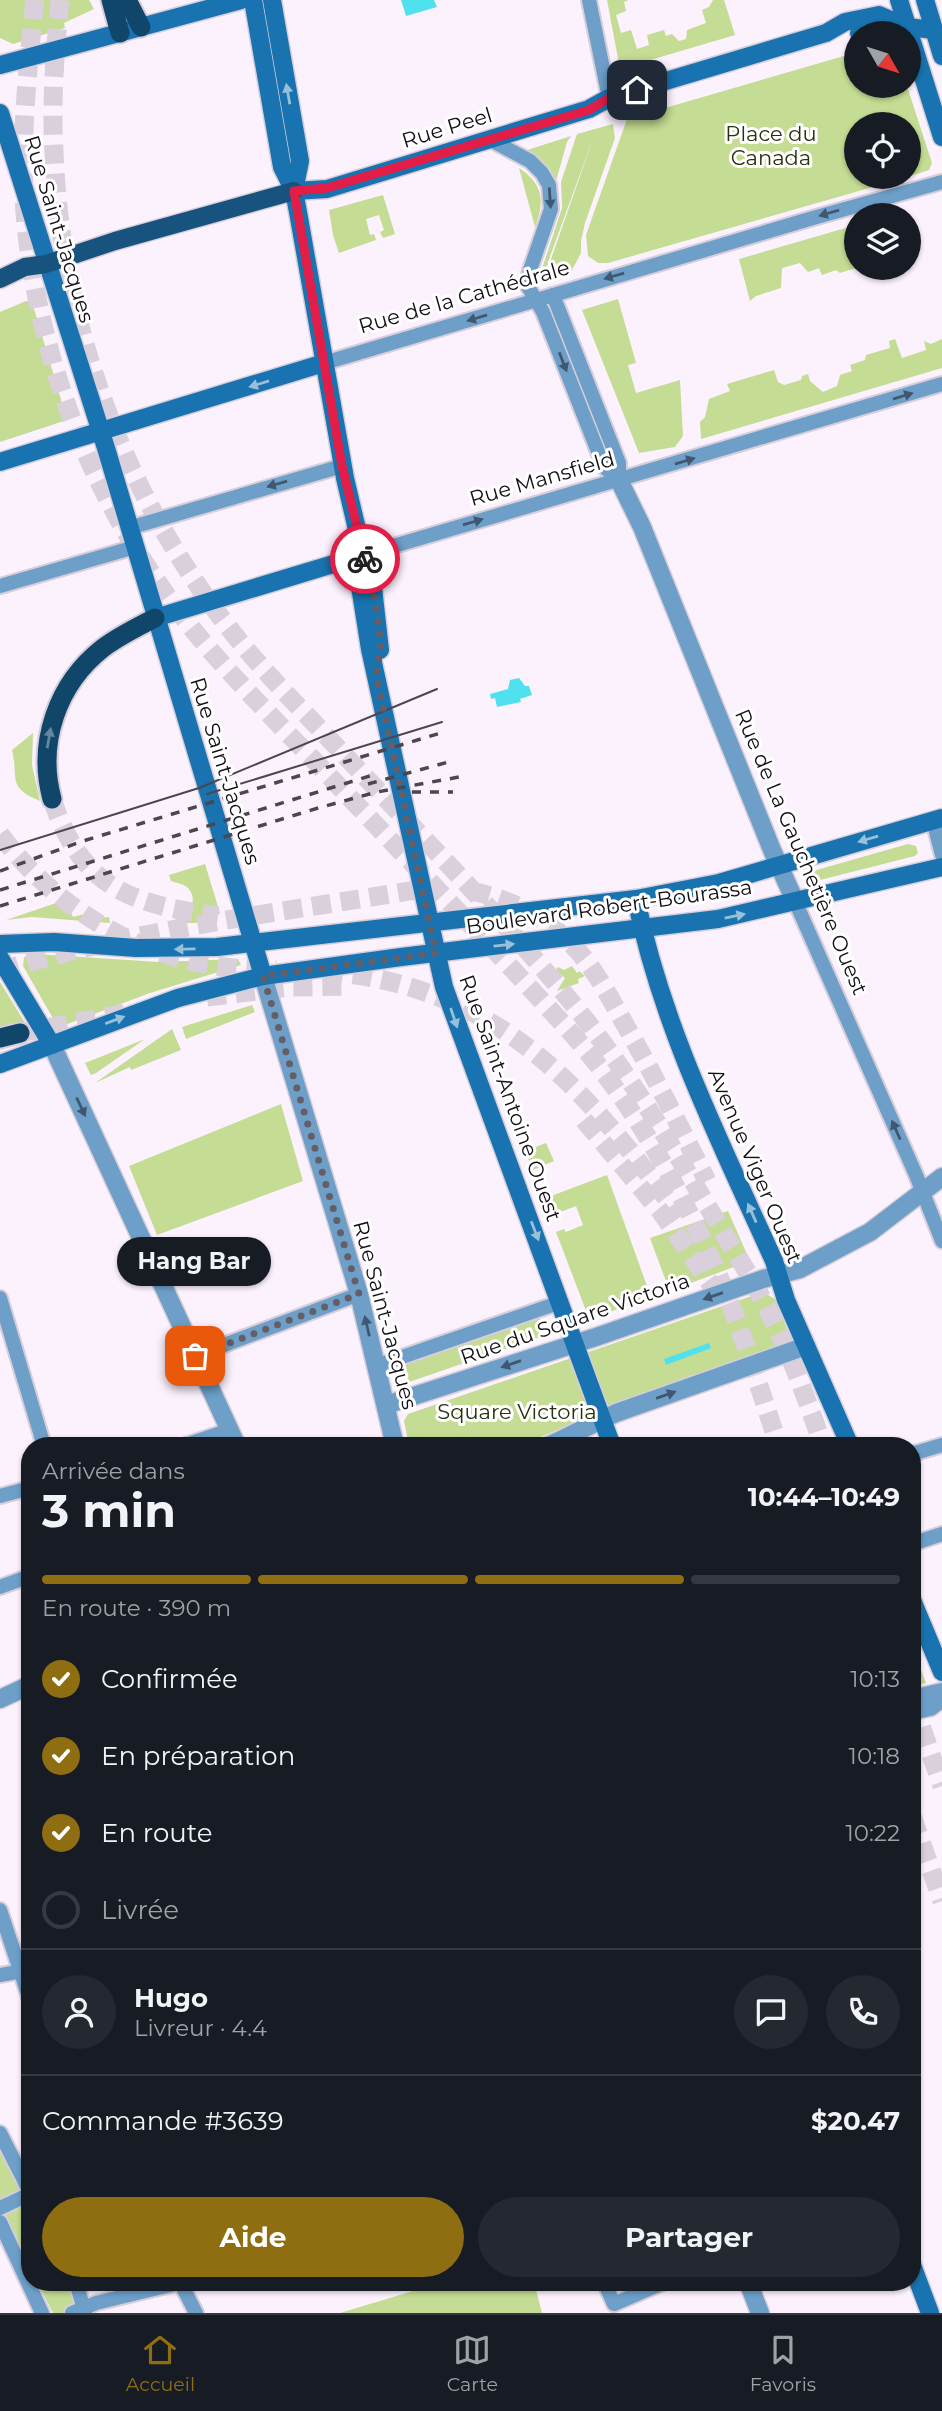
<!DOCTYPE html>
<html lang="fr">
<head>
<meta charset="utf-8">
<style>
  :root { --surface:#171b24; --page:#242831; --text:#f1f3f6; --muted:#9ea1a6; --line:#363941; --accent:#8f6d11 }
  body { margin:0; font-family:Montserrat,sans-serif; background:var(--page); color:var(--text); height:100vh; display:flex; flex-direction:column; font-size:26px; white-space:nowrap }
  * { box-sizing:border-box; margin:0 }
  p { font-size:23px; color:var(--muted) }
  .icon { flex:none; width:38px; height:38px; fill:none; stroke:currentColor; stroke-width:2; stroke-linecap:round; stroke-linejoin:round }
  .map { position:relative; flex:1; overflow:hidden }
  .drawer { position:absolute; left:21px; top:1437px; width:900px; height:854px; display:flex; flex-direction:column; background:var(--surface); border-radius:28px; box-shadow:0 2px 5px #0004 }
  .drawer>* { flex:none }
  .needle { width:46px; rotate:129deg }
  .controls { position:absolute; left:844px; top:21px; display:grid; gap:14px }
  .controls a { display:grid; place-items:center; width:77px; height:77px; border-radius:50%; background:var(--surface); box-shadow:0 2px 5px #0004; font-size:35px }
  .pin { position:absolute; display:grid; place-items:center; width:60px; height:60px; color:#fff; margin:-30px; border-radius:14px; box-shadow:0 4px 10px #0006 }
  .courier { position:absolute; display:grid; place-items:center; width:70px; height:70px; margin:-35px; border:5px solid #e11d48; border-radius:50%; background:#fff; color:#222; box-shadow:0 2px 9px #0007 }
  .bubble { position:absolute; height:49px; border-radius:24px; background:var(--surface); box-shadow:0 2px 5px #0004; font-size:23px; font-weight:700; line-height:49px; text-align:center }
  .overview em { font-style:normal; font-weight:700 }
  .overview div { display:flex; flex-direction:column-reverse }
  .overview { display:flex; align-items:center; justify-content:space-between; height:119px; padding:0 21px }
  h1 { font-size:46px; font-weight:700; line-height:52px }
  .bar { display:grid; grid-template-columns:repeat(4,1fr); gap:10px 7px; align-content:center; height:84px; padding:0 21px }
  .bar i { height:9px; border-radius:5px; background:var(--line) }
  .bar .active { background:var(--accent) }
  .bar p { grid-column:span 4 }
  .line { display:flex; align-items:center; gap:18px; padding:0 21px; border-top:2px solid var(--line) }
  .line div { flex:1 }
  .round { display:grid; place-items:center; flex:none; width:74px; height:74px; border-radius:37px; background:var(--page) }
  ol { padding:0 21px; list-style:none }
  li { display:flex; align-items:center; gap:21px; height:77px }
  li p { margin-inline-start:auto }
  li .icon { padding:7px; border-radius:50%; background:var(--accent); color:#fff; stroke-width:4 }
  li:last-child { color:var(--muted) }
  li i { width:38px; height:38px; border:4px solid var(--line); border-radius:50% }
  .cta { display:flex; gap:14px; margin-top:auto; padding:14px 21px }
  .cta a { flex:1; height:80px; border-radius:42px; background:var(--accent); color:#fff; font-size:28px; font-weight:700; line-height:80px; text-align:center }
  .cta a+a { background:var(--page); color:var(--text) }
  .menu { display:flex; justify-content:space-around; align-items:center; height:98px; border-top:2px solid var(--line); background:var(--surface); font-size:19px; color:var(--muted) }
  .menu a { display:grid; justify-items:center; gap:4px }
  .menu .active { color:var(--accent) }
  .map>svg:first-child { display:block }
  .green { fill:#c4dc93 }
  .water { fill:#50e1ef }
  .lines { fill:none; stroke-linecap:round; stroke-linejoin:round }
  .trunk-tunnel { stroke:#d9d0db; stroke-width:19; stroke-dasharray:19 10; stroke-linecap:butt }
  .minor-casing { stroke:#d7ced9; stroke-width:18 }
  .tertiary-casing { stroke:#d7ced9; stroke-width:21 }
  .secondary-casing { stroke:#d7ced9; stroke-width:21 }
  .primary-casing { stroke:#d7ced9; stroke-width:21 }
  .trunk-casing { stroke:#d7ced9; stroke-width:23 }
  .minor { stroke:#6d9fc9; stroke-width:14 }
  .tertiary { stroke:#6d9fc9; stroke-width:18 }
  .secondary { stroke:#1873b0; stroke-width:18 }
  .primary { stroke:#17537e; stroke-width:18 }
  .trunk { stroke:#11466b; stroke-width:19 }
  .tram { stroke:#4c464e; stroke-width:2 }
  .rail { stroke:#4c464e; stroke-width:3.5; stroke-dasharray:9 9; stroke-linecap:butt }
  .oneway { fill:#97c0db }
  .oneway2 { fill:#40576f }
  .oneway3 { fill:#64879f }
  .done { stroke:#655e67; stroke-width:7; stroke-dasharray:0 12.6 }
  .route { stroke:#e11d48; stroke-width:9 }
  .labels { text-anchor:middle; stroke-width:6; stroke-linejoin:round; paint-order:stroke }
  .street-label { font-size:21px; fill:#140f15; stroke:#fff }
  .park-label { font-size:21px; fill:#27320b; stroke:#fff }
</style>
</head>
<body>
<div class="map">
<svg width="942" height="2313" viewBox="0 0 942 2313">
  <rect width="100%" height="100%" fill="#fcf2fe"/>
  <!-- green -->
  <g class="green">
    <path d="M0,0H89L94,9L64,23L65,28L13,44L0,38Z"/>
    <path d="M607,0H629L624,2L626,11L616,15L621,33L631,30L637,49L649,45L647,35L664,30L666,36L672,34L679,41L686,39L687,30L706,23L702,10L709,7L713,0H724L735,35L620,69Z"/>
    <path d="M854,53H856V86H907L932,163L929,170L908,177V124H856V177H908L608,263H598L588,256L586,235L627,119Z"/>
    <path d="M613,124L615,138L585,223L581,241V253L570,274L547,281L549,265L595,133L548,262L545,282H541L539,278L562,208L561,182L577,134Z"/>
    <path d="M571,136L567,142L556,181L546,167L527,150Z"/>
    <path d="M519,168C543,184 545,201 535,227Z"/>
    <path d="M383,195L395,234L383,238L380,232L384,230L379,215L366,219L370,235L374,234L376,240L339,253L333,235L329,210Z"/>
    <path d="M856,225V268L840,273L836,270L822,275L819,268L808,272L800,263L782,268L781,288L756,296L750,301L739,259Z"/>
    <path d="M618,299L636,363L628,365L636,393L680,380L683,436L675,447L639,453L582,310Z"/>
    <path d="M26,301L31,302L35,312L67,420L0,442V312Z"/>
    <path d="M895,339L902,358L926,350L924,341L931,344L942,339V368L701,439L700,422L705,417L709,399L730,391L727,384L774,370L778,382L784,385L801,380L802,376L808,374L810,381L823,392L837,386L840,375L852,371L850,365L865,360L866,355L890,348L889,341Z"/>
    <path d="M33,733L32,765L40,801C6,787 19,778 12,750Z"/>
    <path d="M908,844L916,846L918,853L915,856L816,881L812,876L813,871Z"/>
    <path d="M205,864L220,913L213,919L202,920V923H177V916C189,913 199,901 188,888C184,884 177,883 171,881L169,875Z"/>
    <path d="M59,902L68,905L73,917L88,913L98,918L109,917L110,923L32,917L6,920Z"/>
    <path d="M36,954L159,962L238,959L241,965L150,993L62,1026L54,1020L23,966L24,957Z"/>
    <path d="M572,966L577,973L579,971L585,976L578,979L579,983L557,991L565,978L559,973L550,980L543,978L551,975L558,967L564,970Z"/>
    <path d="M0,982L27,1026L0,1030Z"/>
    <path d="M252,1005L255,1012L186,1039L182,1027Z"/>
    <path d="M172,1029L181,1050L131,1070L130,1067L95,1083Z"/>
    <path d="M145,1039L96,1073L91,1075L85,1063Z"/>
    <path d="M281,1104L303,1181L157,1235L129,1166Z"/>
    <path d="M546,1143L554,1161L533,1170L525,1151Z"/>
    <path d="M607,1175L651,1297L593,1318L588,1316L556,1232L564,1229L566,1232L583,1225L576,1206L550,1216L543,1199Z"/>
    <path d="M728,1211L750,1261L680,1287L677,1281L667,1284L650,1238Z"/>
    <path d="M763,1292L775,1299L789,1334V1339L785,1343L625,1401L522,1445H409L404,1421L408,1414Z"/>
    <path d="M540,1318L546,1335L409,1382L404,1365Z"/>
    <path d="M912,1646L926,1683L912,1687Z"/>
    <path d="M0,2147L30,2202V2266L0,2204Z"/>
    <path d="M37,2282H68L76,2313H53Z"/>
    <path d="M443,2282H534L542,2313H340Z"/>
  </g>
  <!-- water -->
  <g class="water">
    <path d="M401,0H434L437,7L406,16Z"/>
    <path d="M519,678L525,686H529L532,695L520,699L521,702L497,707L495,698L491,699L490,694L508,689L510,680Z"/>
    <path d="M709,1343L711,1348L666,1365L664,1359Z"/>
  </g>
  <g class="lines">
    <!-- trunk-tunnel -->
    <g class="trunk-tunnel">
      <path d="M35,0C27,75 19,149 26,225C41,371 98,511 190,626C233,679 283,728 331,778C409,860 488,942 565,1026C630,1097 677,1182 716,1270C741,1325 759,1388 779,1446"/>
      <path d="M60,0C55,51 51,101 54,152C61,330 128,505 241,643C270,678 302,710 333,743C410,825 490,905 563,992C618,1057 662,1129 705,1202C728,1241 753,1279 773,1320C793,1360 808,1403 823,1446"/>
      <path d="M52,799C82,889 131,904 218,916"/>
      <path d="M0,834C49,901 128,952 211,965C233,969 254,969 276,970"/>
      <path d="M471,891C506,898 539,913 565,938C591,961 606,991 623,1021C653,1073 680,1127 707,1181"/>
      <path d="M0,971C133,930 271,914 409,891L437,889"/>
      <path d="M324,972C395,975 470,1003 527,1047C587,1093 636,1156 680,1217"/>
      <path d="M207,997L290,987L351,986"/>
      <path d="M20,1033L126,1013"/>
      <path d="M584,1120L661,1212L715,1290"/>
      <path d="M912,1700L942,1786"/>
      <path d="M912,1816L942,1901"/>
    </g>
    <defs>
      <g id="minor">
        <path d="M589,0L609,98"/>
        <path d="M489,139L530,161L542,173L549,185L551,209L530,270L527,285L543,312L604,467L619,480"/>
        <path d="M553,295L619,463V480"/>
        <path d="M324,363L813,218L942,182"/>
        <path d="M129,528L342,466"/>
        <path d="M363,555L942,384"/>
        <path d="M0,586L135,547"/>
        <path d="M933,820L942,855"/>
        <path d="M795,901L916,1175L942,1241"/>
        <path d="M0,1298L44,1446"/>
        <path d="M195,1356L359,1294"/>
        <path d="M376,1366L561,1302"/>
        <path d="M183,1446L230,1430"/>
        <path d="M912,1454L942,1445"/>
        <path d="M0,1496L30,1488"/>
        <path d="M912,1544L942,1534"/>
        <path d="M0,1587L30,1576"/>
        <path d="M0,1910L30,2000"/>
        <path d="M0,1975L28,1970"/>
        <path d="M0,2133L30,2192"/>
        <path d="M0,2208L30,2194"/>
        <path d="M0,2222L42,2313"/>
        <path d="M76,2282L85,2313"/>
        <path d="M180,2282L196,2313"/>
        <path d="M604,2282L614,2304L665,2282"/>
        <path d="M72,2313L96,2303L183,2282"/>
      </g>
      <g id="tertiary">
        <path d="M619,480L642,527L772,850L795,901"/>
        <path d="M263,976L359,1294L395,1446"/>
        <path d="M52,1045L237,1446"/>
        <path d="M386,1405L596,1337L763,1279L800,1269L870,1232L942,1177"/>
        <path d="M548,1446L616,1413L806,1346"/>
        <path d="M0,1699L30,1685"/>
        <path d="M912,1699L942,1692"/>
        <path d="M912,1711L930,1707L942,1698"/>
        <path d="M748,2282L760,2313"/>
      </g>
      <g id="secondary">
        <path d="M253,0L282,167L294,191L298,212L345,478L363,555L371,570L380,650"/>
        <path d="M272,0L300,161L294,191"/>
        <path d="M899,0L942,137"/>
        <path d="M925,0L942,56"/>
        <path d="M859,33L907,27L934,30"/>
        <path d="M0,65L241,0"/>
        <path d="M0,113L106,448L263,976"/>
        <path d="M294,191L327,189L589,109L609,98L826,33L845,22L879,15L907,27"/>
        <path d="M0,462L324,363"/>
        <path d="M363,555L359,580L370,649L444,987L612,1446"/>
        <path d="M155,618L363,555"/>
        <path d="M636,899C662,1027 721,1143 774,1261L786,1300L850,1446"/>
        <path d="M0,944L54,942L136,948L217,947L636,899L719,883L942,818"/>
        <path d="M0,958L52,1045"/>
        <path d="M0,1064L178,998L263,976L401,957L718,919L942,867"/>
        <path d="M912,1600L942,1672"/>
        <path d="M912,2265L930,2313"/>
      </g>
      <path id="primary" d="M0,279L25,267L46,264L115,241L294,191"/>
      <g id="trunk">
        <path d="M111,0L120,33"/>
        <path d="M127,0L141,27"/>
        <path d="M52,799C37,743 57,684 103,648C119,636 137,627 155,618"/>
        <path d="M0,1038L20,1033"/>
      </g>
    </defs>
    <!-- minor casing -->
    <use href="#minor" class="minor-casing"/>
    <!-- tertiary casing -->
    <use href="#tertiary" class="tertiary-casing"/>
    <!-- secondary casing -->
    <use href="#secondary" class="secondary-casing"/>
    <!-- primary casing -->
    <use href="#primary" class="primary-casing"/>
    <!-- trunk casing -->
    <use href="#trunk" class="trunk-casing"/>
    <!-- minor -->
    <use href="#minor" class="minor"/>
    <!-- tertiary -->
    <use href="#tertiary" class="tertiary"/>
    <!-- secondary -->
    <use href="#secondary" class="secondary"/>
    <!-- primary -->
    <use href="#primary" class="primary"/>
    <!-- trunk -->
    <use href="#trunk" class="trunk"/>
    <!-- tram -->
    <g class="tram">
      <path d="M207,794L442,722"/>
      <path d="M0,850L199,788L437,689"/>
    </g>
    <!-- rail -->
    <g class="rail">
      <path d="M368,784L452,761"/>
      <path d="M412,792H453"/>
      <path d="M0,871L83,841L444,732"/>
      <path d="M0,890L376,774"/>
      <path d="M0,906L318,808L377,792L459,777"/>
    </g>
  </g>
  <!-- one-way arrows -->
  <defs><path id="oneway-solid" d="M-6-.8H1V-3.2L6.5 0L1 3.2V.8H-6Z" transform="scale(1.75)"/></defs>
  <g class="oneway">
    <use href="#oneway-solid" transform="translate(288 94) rotate(-100)"/>
    <use href="#oneway-solid" transform="translate(259 384) rotate(163)"/>
    <use href="#oneway-solid" transform="translate(868 839) rotate(164)"/>
    <use href="#oneway-solid" transform="translate(735 916) rotate(-11)"/>
    <use href="#oneway-solid" transform="translate(504 945) rotate(-6)"/>
    <use href="#oneway-solid" transform="translate(185 949) rotate(179)"/>
    <use href="#oneway-solid" transform="translate(454 1018) rotate(71)"/>
    <use href="#oneway-solid" transform="translate(115 1020) rotate(-21)"/>
    <use href="#oneway-solid" transform="translate(752 1213) rotate(-114)"/>
    <use href="#oneway-solid" transform="translate(535 1231) rotate(69)"/>
  </g>
  <g class="oneway2">
    <use href="#oneway-solid" transform="translate(550 198) rotate(86)"/>
    <use href="#oneway-solid" transform="translate(829 213) rotate(164)"/>
    <use href="#oneway-solid" transform="translate(614 276) rotate(164)"/>
    <use href="#oneway-solid" transform="translate(477 318) rotate(163)"/>
    <use href="#oneway-solid" transform="translate(563 362) rotate(69)"/>
    <use href="#oneway-solid" transform="translate(903 396) rotate(-17)"/>
    <use href="#oneway-solid" transform="translate(685 461) rotate(-17)"/>
    <use href="#oneway-solid" transform="translate(277 484) rotate(164)"/>
    <use href="#oneway-solid" transform="translate(473 522) rotate(-16)"/>
    <use href="#oneway-solid" transform="translate(81 1107) rotate(65)"/>
    <use href="#oneway-solid" transform="translate(896 1130) rotate(-114)"/>
    <use href="#oneway-solid" transform="translate(713 1296) rotate(161)"/>
    <use href="#oneway-solid" transform="translate(367 1326) rotate(-103)"/>
    <use href="#oneway-solid" transform="translate(511 1364) rotate(161)"/>
    <use href="#oneway-solid" transform="translate(666 1395) rotate(-19)"/>
  </g>
  <use class="oneway3" href="#oneway-solid" transform="translate(49 738) rotate(-80)"/>
  <g class="lines">
    <!-- done -->
    <path class="done" d="M195,1356L359,1294L263,976L436,953L376,675L381,645L371,570L365,559"/>
    <!-- route -->
    <path class="route" d="M365,559L342,466L294,191L327,188L589,110L609,98L637,90"/>
  </g>
  <g class="labels">
    <!-- street labels -->
    <g class="street-label">
      <text transform="translate(447 128) rotate(-17)" y="7">Rue Peel</text>
      <text transform="translate(59 229) rotate(73)" y="7">Rue Saint-Jacques</text>
      <text transform="translate(464 297) rotate(-16)" y="7">Rue de la Cathédrale</text>
      <text transform="translate(542 479) rotate(-16)" y="7">Rue Mansfield</text>
      <text transform="translate(225 771) rotate(73)" y="7">Rue Saint-Jacques</text>
      <text transform="translate(801 852) rotate(67)" y="7">Rue de La Gauchetière Ouest</text>
      <text transform="translate(609 907) rotate(-8)" y="7">Boulevard Robert-Bourassa</text>
      <text transform="translate(510 1098) rotate(70)" y="7">Rue Saint-Antoine Ouest</text>
      <text transform="translate(755 1166) rotate(67)" y="7">Avenue Viger Ouest</text>
      <text transform="translate(385 1315) rotate(75)" y="7">Rue Saint-Jacques</text>
      <text transform="translate(575 1319) rotate(-19)" y="7">Rue du Square Victoria</text>
    </g>
    <!-- park labels -->
    <g class="park-label">
      <text x="771" y="141">Place du<tspan x="771" dy="24">Canada</tspan></text>
      <text x="517" y="1419">Square Victoria</text>
    </g>
  </g>
</svg>
<div class="controls">
<a><svg class="needle" viewBox="-14 -14 28 28"><path d="M0-13l5 13h-10z" fill="#e53935"/><path d="M0 13l5-13h-10z" fill="#9ea1a6"/></svg></a>
<a><svg class="icon" aria-label="locate" viewBox="0 0 24 24"><circle cx="12" cy="12" r="6"/><path d="M12 2v4M12 18v4M2 12h4M18 12h4"/></svg></a>
<a><svg class="icon" aria-label="layers" viewBox="0 0 24 24"><path d="M12 4l9 5-9 5-9-5zM3 14l9 5 9-5"/></svg></a>
</div>
<div class="pin" style="left:195px;top:1356px;background:#ea580c"><svg class="icon" aria-label="bag" viewBox="0 0 24 24"><path d="M5 8h14l-1 12H6zM9 8a3 3 0 0 1 6 0"/></svg></div>
<div class="pin" style="left:637px;top:90px;background:#1f2937"><svg class="icon" aria-label="home" viewBox="0 0 24 24"><path d="M3 11l9-7 9 7M6 9v11h12V9"/></svg></div>
<div class="courier" style="left:365px;top:559px"><svg class="icon" aria-label="bike" viewBox="0 0 24 24"><circle cx="6" cy="16" r="4"/><circle cx="18" cy="16" r="4"/><path d="M6 16l4-8h5l3 8M10 8l3 8H6M13 5h3"/></svg></div>
<div class="bubble" style="left:117px;top:1237px;width:154px">Hang Bar</div>
<section class="drawer">
<div class="overview"><div><h1>3 min</h1><p>Arrivée dans</p></div><em>10:44–10:49</em></div>
<div class="bar"><i class="active"></i><i class="active"></i><i class="active"></i><i></i><p>En route · 390 m</p></div>
<ol>
<li><svg class="icon" aria-label="check" viewBox="0 0 24 24"><path d="M5 12l5 5 9-10"/></svg>Confirmée<p>10:13</p></li>
<li><svg class="icon" aria-label="check" viewBox="0 0 24 24"><path d="M5 12l5 5 9-10"/></svg>En préparation<p>10:18</p></li>
<li><svg class="icon" aria-label="check" viewBox="0 0 24 24"><path d="M5 12l5 5 9-10"/></svg>En route<p>10:22</p></li>
<li><i></i>Livrée</li>
</ol>
<div class="line" style="height:126px"><a class="round"><svg class="icon" aria-label="person" viewBox="0 0 24 24"><circle cx="12" cy="8" r="4"/><path d="M4 21q1-7 8-7t8 7"/></svg></a><div><b>Hugo</b><p>Livreur · 4.4</p></div><a class="round"><svg class="icon" aria-label="chat" viewBox="0 0 24 24"><path d="M4 5h16v11H9l-5 4z"/></svg></a><a class="round"><svg class="icon" aria-label="phone" viewBox="0 0 24 24"><path d="M5 4h4l2 5-3 2q2 4 5 5l2-3 5 2v4C11 20 4 13 5 4z"/></svg></a></div>
<div class="line" style="height:91px"><div>Commande #3639</div><b>$20.47</b></div>
<div class="cta"><a>Aide</a><a>Partager</a></div>
</section>
</div>
<nav class="menu">
<a class="active"><svg class="icon" aria-label="home" viewBox="0 0 24 24"><path d="M3 11l9-7 9 7M6 9v11h12V9"/></svg>Accueil</a>
<a><svg class="icon" aria-label="map" viewBox="0 0 24 24"><path d="M3 6l6-2 6 2 6-2v14l-6 2-6-2-6 2zM9 4v14M15 6v14"/></svg>Carte</a>
<a><svg class="icon" aria-label="saved" viewBox="0 0 24 24"><path d="M7 4h10v16l-5-4-5 4z"/></svg>Favoris</a>
</nav>
</body>
</html>
